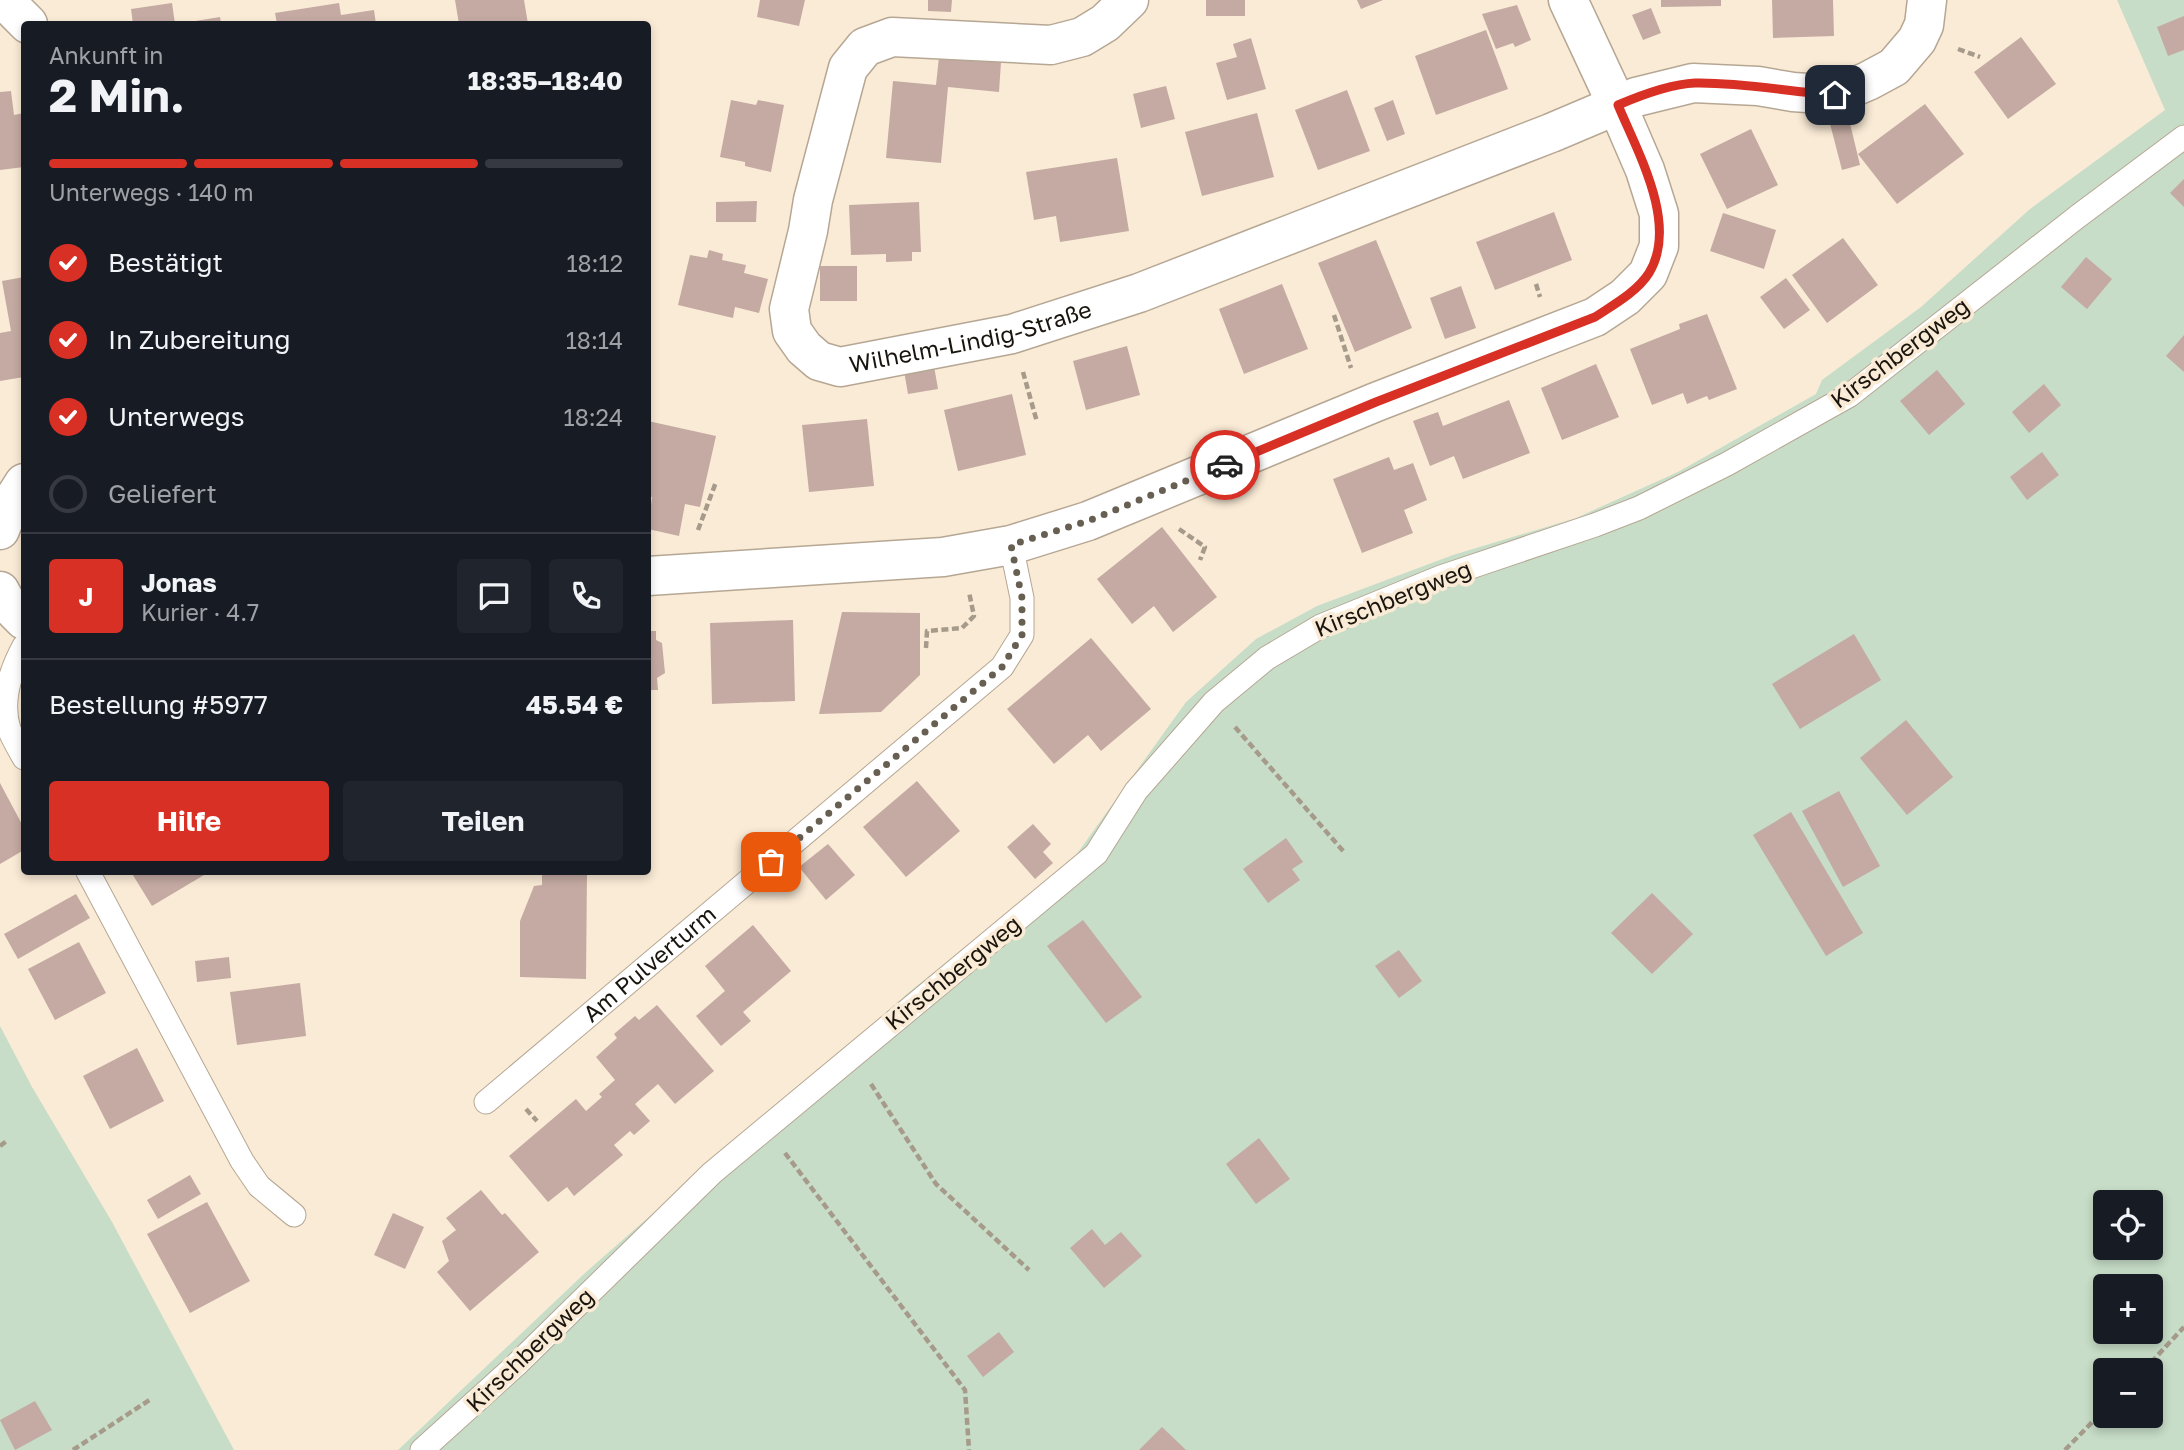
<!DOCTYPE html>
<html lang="de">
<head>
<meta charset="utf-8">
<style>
  :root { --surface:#171b24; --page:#20242c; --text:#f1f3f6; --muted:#9ea1a6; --line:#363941; --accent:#d93025 }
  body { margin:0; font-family:"Golos Text",sans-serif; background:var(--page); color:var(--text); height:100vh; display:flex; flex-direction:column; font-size:26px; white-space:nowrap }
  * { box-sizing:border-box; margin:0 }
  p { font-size:23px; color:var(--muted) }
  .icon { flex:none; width:38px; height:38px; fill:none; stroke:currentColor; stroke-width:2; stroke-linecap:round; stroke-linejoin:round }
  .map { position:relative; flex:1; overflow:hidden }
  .sheet { position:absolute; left:21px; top:21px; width:630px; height:854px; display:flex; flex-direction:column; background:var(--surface); border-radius:7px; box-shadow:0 4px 10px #0003 }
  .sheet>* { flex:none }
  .tools { position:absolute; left:2093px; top:1190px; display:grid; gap:14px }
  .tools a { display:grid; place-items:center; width:70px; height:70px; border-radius:7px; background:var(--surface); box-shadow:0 4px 10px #0003; font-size:35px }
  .pin { position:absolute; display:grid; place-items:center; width:60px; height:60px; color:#fff; margin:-30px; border-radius:14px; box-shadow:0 4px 10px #0006 }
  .courier { position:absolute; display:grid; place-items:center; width:70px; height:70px; margin:-35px; border:5px solid #d93025; border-radius:50%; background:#fff; color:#222; box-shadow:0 2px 9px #0007 }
  .head em { font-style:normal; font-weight:700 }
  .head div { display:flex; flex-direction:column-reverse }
  .head { display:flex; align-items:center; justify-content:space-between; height:119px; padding:0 28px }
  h1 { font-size:46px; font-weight:700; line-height:52px }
  .bar { display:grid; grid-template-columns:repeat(4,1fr); gap:10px 7px; align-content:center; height:84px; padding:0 28px }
  .bar i { height:9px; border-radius:5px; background:var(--line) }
  .bar .current { background:var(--accent) }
  .bar p { grid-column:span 4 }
  .line { display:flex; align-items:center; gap:18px; padding:0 28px; border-top:2px solid var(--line) }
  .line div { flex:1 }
  .round { display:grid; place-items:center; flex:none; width:74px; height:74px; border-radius:7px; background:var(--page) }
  ol { padding:0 28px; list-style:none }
  li { display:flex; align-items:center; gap:21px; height:77px }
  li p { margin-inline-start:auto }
  li .icon { padding:7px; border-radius:50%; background:var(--accent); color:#fff; stroke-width:4 }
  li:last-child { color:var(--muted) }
  li i { width:38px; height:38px; border:4px solid var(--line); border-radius:50% }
  .action { display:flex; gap:14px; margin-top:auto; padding:14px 28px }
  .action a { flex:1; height:80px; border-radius:7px; background:var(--accent); color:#fff; font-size:28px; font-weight:700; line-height:80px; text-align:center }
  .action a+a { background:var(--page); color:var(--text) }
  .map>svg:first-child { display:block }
  .green { fill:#c7ddc7; fill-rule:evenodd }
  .building { fill:#c4aaa2 }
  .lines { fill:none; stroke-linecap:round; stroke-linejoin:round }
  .lane-casing { stroke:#b6a794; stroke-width:25 }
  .street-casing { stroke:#b6a794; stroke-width:41 }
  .path { stroke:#a69a8b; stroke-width:4.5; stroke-dasharray:7 3.5; stroke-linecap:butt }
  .lane { stroke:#fff; stroke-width:23 }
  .street { stroke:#fff; stroke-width:38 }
  .done { stroke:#685f53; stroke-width:7; stroke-dasharray:0 12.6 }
  .route { stroke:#d93025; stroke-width:9 }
  .labels { text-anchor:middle; stroke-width:7; stroke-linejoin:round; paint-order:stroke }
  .street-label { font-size:23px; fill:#19140d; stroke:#faebd6 }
</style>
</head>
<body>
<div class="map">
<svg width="2184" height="1450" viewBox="0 0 2184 1450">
  <rect width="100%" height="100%" fill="#faebd6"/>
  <!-- green -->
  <g class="green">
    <path d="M2117,0H2184V1450H398L585,1273L742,1135L808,1083L908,993L1071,862L1186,702L1256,639L1317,606L1453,555L1576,518L1678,472L1816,394L1822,380L1921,307L2030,209L2165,110ZM2105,1202H2151V1248H2105ZM2105,1286H2151V1332H2105ZM2105,1370H2151V1416H2105Z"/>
    <path d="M0,1026L32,1087L112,1222L234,1450H0Z"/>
  </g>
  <!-- building -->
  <g class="building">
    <path d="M455,0H524L528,24H459Z"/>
    <path d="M760,0H805L799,26L757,17Z"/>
    <path d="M928,0H952L951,12L928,11Z"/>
    <rect x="1206" y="0" width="39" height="16"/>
    <path d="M1357,0H1383L1361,9Z"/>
    <path d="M1661,0H1721V6L1661,7Z"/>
    <path d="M1772,0H1833L1834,36L1773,38Z"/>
    <path d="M172,3L175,24H133L131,9Z"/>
    <path d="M339,3L341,15L374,10L376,24H277L275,13Z"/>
    <path d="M1517,5L1531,40L1515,47L1513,43L1496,49L1482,14Z"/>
    <path d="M1651,8L1661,33L1643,40L1632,15Z"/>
    <path d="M2184,16V50L2168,56L2157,27Z"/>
    <path d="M220,17L221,24H183V23Z"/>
    <path d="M1486,30L1508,89L1436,115L1415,56Z"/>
    <path d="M2021,37L2056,84L2008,119L1974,72Z"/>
    <path d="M1251,38L1266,89L1227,100L1216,63L1237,57L1233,44Z"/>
    <path d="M939,57L1001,62L999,92L948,87L941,163L886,158L893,81L936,85Z"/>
    <path d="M1166,86L1175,119L1141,128L1133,94Z"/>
    <path d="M1347,90L1370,151L1318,170L1295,110Z"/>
    <path d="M11,91L14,115L24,113V167L0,170V92Z"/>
    <path d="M731,100L756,105L758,100L784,105L771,172L745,166V162L720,157Z"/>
    <path d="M1393,100L1405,134L1387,141L1374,108Z"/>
    <path d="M1925,104L1964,154L1897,204L1858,154Z"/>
    <path d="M1847,111L1860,165L1842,170L1828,116Z"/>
    <path d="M1257,113L1274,177L1202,196L1185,132Z"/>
    <path d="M1751,129L1778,185L1727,209L1700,154Z"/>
    <path d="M1117,158L1129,231L1060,242L1056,216L1034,220L1026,172Z"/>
    <path d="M2184,179V207L2170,193Z"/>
    <path d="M757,201L756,222H716V202Z"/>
    <path d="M919,202L921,252H912V261L886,262V254L851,255L849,205Z"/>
    <path d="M1554,212L1572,260L1495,290L1476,242Z"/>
    <path d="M1723,213L1776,230L1764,269L1710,251Z"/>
    <path d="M1843,238L1878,285L1827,323L1792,275Z"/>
    <path d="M1376,240L1412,328L1355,352L1318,263Z"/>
    <path d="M709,250L723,254L722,260L746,265L744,273L768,279L759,313L735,307L733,318L678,305L690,255L707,258Z"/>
    <path d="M2086,257L2112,279L2087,309L2061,287Z"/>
    <rect x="820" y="266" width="37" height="35"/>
    <path d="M24,277V377L0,381V333L11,331L2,281Z"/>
    <path d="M1786,278L1810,310L1784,329L1760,297Z"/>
    <path d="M1282,284L1308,349L1244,374L1219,309Z"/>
    <path d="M1461,286L1476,328L1445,339L1430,298Z"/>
    <path d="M1707,314L1737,389L1709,400L1707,396L1687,404L1683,393L1652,405L1630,349L1680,329L1679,324Z"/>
    <path d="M2184,335V372L2166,356Z"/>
    <path d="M1127,346L1140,395L1086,410L1073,361Z"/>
    <path d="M1596,364L1619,417L1562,440L1541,388Z"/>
    <path d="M934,366L938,389L908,394L904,371Z"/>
    <path d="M1937,370L1965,404L1929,435L1900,401Z"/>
    <path d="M2044,384L2061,405L2029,433L2012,412Z"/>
    <path d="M1012,394L1026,455L958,471L944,410Z"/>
    <path d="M1509,400L1530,453L1463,479L1454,456L1430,466L1413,421L1438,412L1443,426Z"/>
    <path d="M867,419L874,486L809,492L802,425Z"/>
    <path d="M648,421L716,436L700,507L685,504L679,536L648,529L652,497L648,496Z"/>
    <path d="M2042,452L2059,475L2027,500L2010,477Z"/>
    <path d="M1389,457L1394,470L1413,463L1427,500L1404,510L1413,533L1362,553L1333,479Z"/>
    <path d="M1162,527L1217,597L1173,632L1154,606L1132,624L1097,579Z"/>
    <path d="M842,612L920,613V675L881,712L819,714Z"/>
    <path d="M793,620L795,701L712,704L710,623Z"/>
    <path d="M648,631H656V640L662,643L665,673L657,678L658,690H648Z"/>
    <path d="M1854,634L1881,680L1800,729L1772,684Z"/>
    <path d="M1091,638L1151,709L1101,751L1088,735L1054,764L1007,709Z"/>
    <path d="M1906,720L1953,777L1907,815L1860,758Z"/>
    <path d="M917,781L960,831L906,877L863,827Z"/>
    <path d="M0,783L24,828V850L0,864Z"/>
    <path d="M1839,791L1880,866L1843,887L1802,811Z"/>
    <path d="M1791,812L1863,933L1826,956L1753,835Z"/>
    <path d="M1033,824L1051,844L1043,852L1053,863L1035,879L1007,847Z"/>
    <path d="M1286,838L1303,862L1292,869L1300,880L1268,903L1243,869Z"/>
    <path d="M828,844L855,875L826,900L799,867Z"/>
    <path d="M131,872H209L152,906Z"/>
    <path d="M542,872H587L586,979L520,977V921L534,886L542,885Z"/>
    <path d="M1652,893L1693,934L1652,974L1611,933Z"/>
    <path d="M76,894L90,918L18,959L4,934Z"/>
    <path d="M1083,920L1142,997L1106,1023L1047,946Z"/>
    <path d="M753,925L791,971L743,1012L751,1021L721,1046L696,1016L725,991L705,966Z"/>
    <path d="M79,942L106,993L55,1020L28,969Z"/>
    <path d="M1399,950L1422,981L1399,998L1375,966Z"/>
    <path d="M229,957L231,978L197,982L195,961Z"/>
    <path d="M300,983L306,1036L237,1045L230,992Z"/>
    <path d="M657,1005L714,1071L675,1104L658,1084L635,1104L650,1121L634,1135L630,1131L614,1145L623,1155L574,1196L567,1187L548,1202L509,1156L576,1099L586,1111L602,1097L599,1094L615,1080L596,1057L617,1038L614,1034L635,1016L639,1020Z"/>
    <path d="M137,1048L164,1101L110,1129L83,1076Z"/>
    <path d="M1259,1138L1290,1179L1256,1204L1226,1164Z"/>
    <path d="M190,1175L201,1194L158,1219L147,1200Z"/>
    <path d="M481,1190L502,1215L505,1213L539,1252L470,1311L437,1272L449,1261L442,1241L456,1230L446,1218Z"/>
    <path d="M207,1202L250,1281L190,1313L147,1234Z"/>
    <path d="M393,1213L424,1227L405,1269L374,1255Z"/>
    <path d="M1092,1229L1105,1245L1121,1232L1142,1256L1104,1288L1070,1248Z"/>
    <path d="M999,1332L1014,1352L983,1377L967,1356Z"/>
    <path d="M35,1401L52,1430L15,1450L0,1420Z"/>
    <path d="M1162,1427L1186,1450H1139Z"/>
  </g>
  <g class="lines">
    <defs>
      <g id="lane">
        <path d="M24,646C11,670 0,701 9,729C13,739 19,749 24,758"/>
        <path d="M88,872L242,1161L259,1186L294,1215"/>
        <path id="s1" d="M486,1102L1002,667L1022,635V598L1011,545"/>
        <path d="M422,1450L516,1365L712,1173L1096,854L1136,791L1214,702L1267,658L1321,626L1441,577L1595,525L1639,508L1727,464L1850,395L2077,217L2184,137"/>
      </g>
      <g id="street">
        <path d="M4,0L28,24"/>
        <path id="s2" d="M1129,0L1105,23L1082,37L1051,45L892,37L865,47L848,68L813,200L808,231L789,309L792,331L804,348L819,361L840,367L1012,334L1139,293L1551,133L1636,97L1693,83L1758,86L1793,92L1835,95L1868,81L1894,67L1917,40L1924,25L1927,0"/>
        <path d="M0,530L10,505L24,483"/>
        <path d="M648,576L943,557L1011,545L1088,521L1376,402L1595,317L1625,297L1648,274L1659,246V214L1645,170L1617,105L1568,0"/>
        <path d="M0,591L6,602L24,620"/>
      </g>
    </defs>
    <!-- lane casing -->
    <use href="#lane" class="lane-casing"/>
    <!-- street casing -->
    <use href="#street" class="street-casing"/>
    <!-- path -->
    <g class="path">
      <path d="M1958,49L1980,57"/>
      <path d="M1536,284L1540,297"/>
      <path d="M1334,315L1351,368"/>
      <path d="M1023,372L1037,422"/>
      <path d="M1179,529L1205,547L1200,560"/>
      <path d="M698,530L716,482"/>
      <path d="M926,648L927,631L962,628L974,616L969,592"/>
      <path d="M1235,727L1344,852"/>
      <path d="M871,1084L936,1184L1029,1270"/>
      <path d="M526,1109L537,1121"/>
      <path d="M0,1146L8,1140"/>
      <path d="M785,1153L965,1390L969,1450"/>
      <path d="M2144,1370L2184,1327"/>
      <path d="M73,1450L151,1399"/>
      <path d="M2065,1450L2105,1409"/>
    </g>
    <!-- lane -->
    <use href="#lane" class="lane"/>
    <!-- street -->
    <use href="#street" class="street"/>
  </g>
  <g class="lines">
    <!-- done -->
    <path class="done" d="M771,862L1002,667L1022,635V598L1011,545L1088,521L1225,465"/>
    <!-- route -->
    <path class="route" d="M1225,465L1376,402L1595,317C1613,305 1637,292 1649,273C1679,224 1637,151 1618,105C1639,96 1672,84 1695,83C1742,82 1789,92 1835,95"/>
  </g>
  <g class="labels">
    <!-- street labels -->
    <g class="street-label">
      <text dy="8" stroke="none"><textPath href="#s2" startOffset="774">Wilhelm-Lindig-Straße</textPath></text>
      <text transform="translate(1900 353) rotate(-37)" y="8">Kirschbergweg</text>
      <text transform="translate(1393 599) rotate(-22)" y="8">Kirschbergweg</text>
      <text dy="8" stroke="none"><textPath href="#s1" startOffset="214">Am Pulverturm</textPath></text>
      <text transform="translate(953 973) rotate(-39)" y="8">Kirschbergweg</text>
      <text transform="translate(530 1350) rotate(-44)" y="8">Kirschbergweg</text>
    </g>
  </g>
</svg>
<div class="tools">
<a><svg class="icon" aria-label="locate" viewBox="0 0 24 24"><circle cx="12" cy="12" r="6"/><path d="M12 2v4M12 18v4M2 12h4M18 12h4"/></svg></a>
<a>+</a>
<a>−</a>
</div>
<div class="pin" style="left:771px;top:862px;background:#ea580c"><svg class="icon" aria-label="bag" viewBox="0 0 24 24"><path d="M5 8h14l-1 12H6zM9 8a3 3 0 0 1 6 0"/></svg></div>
<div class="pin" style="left:1835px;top:95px;background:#1f2937"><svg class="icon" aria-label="home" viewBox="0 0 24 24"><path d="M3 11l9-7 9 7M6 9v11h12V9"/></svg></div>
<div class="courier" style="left:1225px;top:465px"><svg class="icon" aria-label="car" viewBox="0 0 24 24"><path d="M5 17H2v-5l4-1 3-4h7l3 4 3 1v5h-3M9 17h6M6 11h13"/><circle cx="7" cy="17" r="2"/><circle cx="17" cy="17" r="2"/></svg></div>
<section class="sheet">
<div class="head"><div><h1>2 Min.</h1><p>Ankunft in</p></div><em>18:35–18:40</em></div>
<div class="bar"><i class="current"></i><i class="current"></i><i class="current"></i><i></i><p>Unterwegs · 140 m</p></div>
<ol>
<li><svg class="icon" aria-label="check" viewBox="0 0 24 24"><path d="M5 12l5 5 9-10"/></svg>Bestätigt<p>18:12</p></li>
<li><svg class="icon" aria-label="check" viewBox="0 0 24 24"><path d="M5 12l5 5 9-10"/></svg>In Zubereitung<p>18:14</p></li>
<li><svg class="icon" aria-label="check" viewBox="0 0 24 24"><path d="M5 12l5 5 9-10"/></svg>Unterwegs<p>18:24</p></li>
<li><i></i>Geliefert</li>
</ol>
<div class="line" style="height:126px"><b class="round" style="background:var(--accent);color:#fff">J</b><div><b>Jonas</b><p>Kurier · 4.7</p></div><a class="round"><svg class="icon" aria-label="chat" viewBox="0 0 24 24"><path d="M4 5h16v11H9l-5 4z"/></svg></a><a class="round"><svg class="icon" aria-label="phone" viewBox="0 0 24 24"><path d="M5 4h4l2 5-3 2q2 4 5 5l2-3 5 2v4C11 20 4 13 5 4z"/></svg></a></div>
<div class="line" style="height:91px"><div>Bestellung #5977</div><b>45.54 €</b></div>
<div class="action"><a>Hilfe</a><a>Teilen</a></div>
</section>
</div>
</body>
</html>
